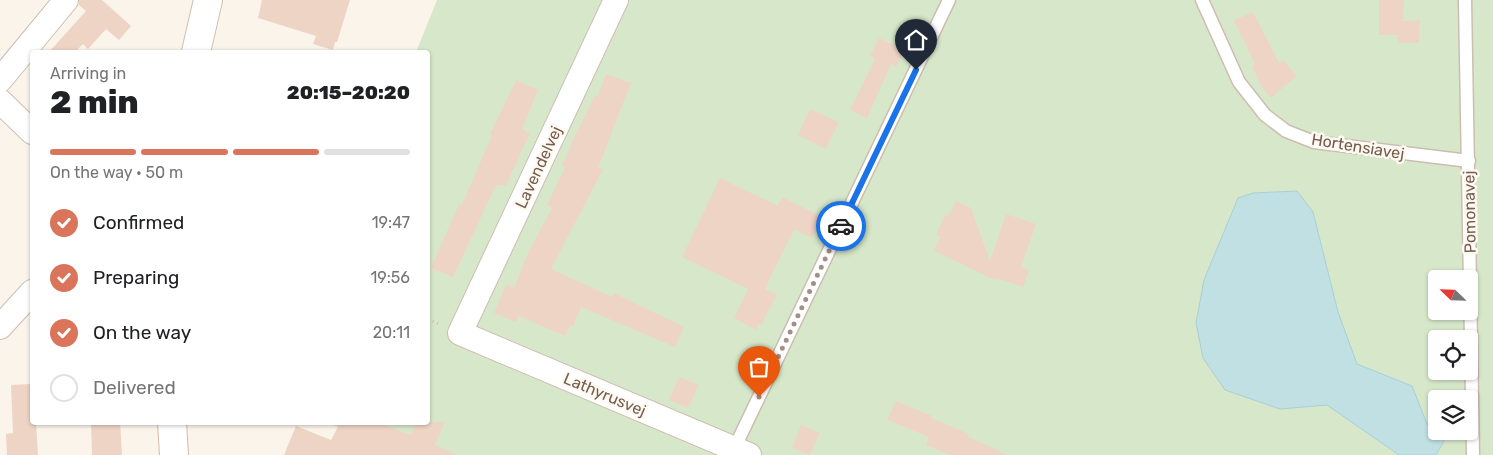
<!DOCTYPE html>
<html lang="en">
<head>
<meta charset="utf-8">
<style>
  :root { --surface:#fff; --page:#f2f2f2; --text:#202124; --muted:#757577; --line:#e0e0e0; --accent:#da745b }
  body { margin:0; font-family:Rubik,sans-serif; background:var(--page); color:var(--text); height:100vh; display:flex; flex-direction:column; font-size:19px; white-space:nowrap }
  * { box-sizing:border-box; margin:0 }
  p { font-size:16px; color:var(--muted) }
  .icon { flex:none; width:28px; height:28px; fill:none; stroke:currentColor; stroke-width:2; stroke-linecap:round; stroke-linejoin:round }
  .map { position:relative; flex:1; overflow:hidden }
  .details { position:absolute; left:30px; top:50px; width:400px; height:375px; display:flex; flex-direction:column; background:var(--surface); border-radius:5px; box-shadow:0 1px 4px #0004 }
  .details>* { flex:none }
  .needle { width:32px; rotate:293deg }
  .buttons { position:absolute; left:1428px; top:270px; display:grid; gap:10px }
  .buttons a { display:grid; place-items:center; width:50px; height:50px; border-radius:5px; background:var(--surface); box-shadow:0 1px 4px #0004; font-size:25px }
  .pin { position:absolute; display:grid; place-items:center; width:42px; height:42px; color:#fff; margin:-51px -21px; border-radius:50% 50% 50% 0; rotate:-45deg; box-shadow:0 0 5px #0007 }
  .pin .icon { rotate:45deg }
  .courier { position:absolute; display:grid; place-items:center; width:50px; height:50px; margin:-25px; border:4px solid #1a73e8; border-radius:50%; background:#fff; color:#222; box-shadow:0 1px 6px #0007 }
  .summary em { font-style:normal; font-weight:800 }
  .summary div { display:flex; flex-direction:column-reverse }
  .summary { display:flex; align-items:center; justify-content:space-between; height:85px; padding:0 20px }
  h1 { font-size:32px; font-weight:800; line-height:38px }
  .bar { display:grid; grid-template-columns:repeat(4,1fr); gap:8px 5px; align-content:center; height:60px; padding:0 20px }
  .bar i { height:6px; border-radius:4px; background:var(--line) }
  .bar .on { background:var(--accent) }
  .bar p { grid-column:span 4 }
  ol { padding:0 20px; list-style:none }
  li { display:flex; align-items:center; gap:15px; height:55px }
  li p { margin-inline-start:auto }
  li .icon { padding:5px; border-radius:50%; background:var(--accent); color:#fff; stroke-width:4 }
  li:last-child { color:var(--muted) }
  li i { width:28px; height:28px; border:2px solid var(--line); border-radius:50% }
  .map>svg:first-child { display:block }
  .green { fill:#d7e8ca; fill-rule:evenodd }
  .water { fill:#c0e0e4; stroke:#a8cfd5 }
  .building { fill:#eed4c5 }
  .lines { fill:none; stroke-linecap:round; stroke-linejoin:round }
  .lane-casing { stroke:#cdbdb1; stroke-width:15 }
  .street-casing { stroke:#cdbdb1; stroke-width:26 }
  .secondary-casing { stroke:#cfbdaf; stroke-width:30 }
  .path { stroke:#d4b7a7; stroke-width:3; stroke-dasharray:1 4; stroke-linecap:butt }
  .lane { stroke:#fff; stroke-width:12 }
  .street { stroke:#fff; stroke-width:24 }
  .secondary { stroke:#fff; stroke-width:28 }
  .done { stroke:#a49186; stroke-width:5; stroke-dasharray:0 9 }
  .route { stroke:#1a73e8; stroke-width:6 }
  .labels { text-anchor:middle; stroke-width:5; stroke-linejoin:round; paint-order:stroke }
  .street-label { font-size:16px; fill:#755c50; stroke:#fef9f1 }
</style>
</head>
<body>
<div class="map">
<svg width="1493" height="455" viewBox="0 0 1493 455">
  <rect width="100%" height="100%" fill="#fbf4eb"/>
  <!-- green -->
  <path class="green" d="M437,0H1493V455H408L328,423L428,422V52H416ZM1436,279H1469V311H1436ZM1436,339H1469V371H1436ZM1436,399H1469V431H1436Z"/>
  <!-- water -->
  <path class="water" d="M1297,191L1313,212L1338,312L1357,364L1412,386L1427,424L1444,441L1436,455H1399L1327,405L1280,409L1225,390L1203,358L1196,323L1204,280L1238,198L1253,193Z"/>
  <!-- building -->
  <g class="building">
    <path d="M79,0H102L131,26L119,40L106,29L88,49L83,44L75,52H49L86,11L79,5Z"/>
    <path d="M262,0H350L337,42H335L333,50L313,44L316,36L258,18Z"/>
    <path d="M1379,0H1404L1403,21L1420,20L1419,43H1398V35H1379Z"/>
    <path d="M1253,12L1279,63L1283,60L1297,76L1271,98L1261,86L1252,66L1255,64L1234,20Z"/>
    <path d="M879,38L905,50L896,67L891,64L867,118L850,110L875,59L870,56Z"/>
    <path d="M606,74L631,83L598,168L603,169L551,269L612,297L614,293L684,327L675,347L581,307L573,327L570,325L565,336L519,316L516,322L494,313L506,284L514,288L528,253L552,208L547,205L565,167L562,166L572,142L595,95L598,96Z"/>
    <path d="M516,80L538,90L522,129L530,133L506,186L496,185L453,277L431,268L459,204L462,205L492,135L490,134Z"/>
    <path d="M810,109L839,122L826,149L798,135Z"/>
    <path d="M720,178L778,206L782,197L822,217L812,238L794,229L765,289L777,295L761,325L758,324L756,330L734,318L748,289L682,257Z"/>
    <path d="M956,201L971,208L990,261L1006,214L1036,224L1021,267L1029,270L1023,287L996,278L997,281L934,251L940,237L936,235L945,215L948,217Z"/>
    <path d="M679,377L699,385L688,408L669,400Z"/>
    <path d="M32,384V422H36L38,455H7L6,434L13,433L11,385Z"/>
    <path d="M896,401L932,416L931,418L969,434L968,437L1008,455H950L926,445L929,437L887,420Z"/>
    <path d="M91,422H120L122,455H92Z"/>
    <path d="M416,422H445L435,445L458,455H284L296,426L331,440L340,423H379L411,435Z"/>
    <path d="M801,425L820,433L810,455L792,448Z"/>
  </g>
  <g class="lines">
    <defs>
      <g id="lane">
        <path d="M1202,0L1239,82L1265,115L1286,131L1314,142L1469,161"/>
        <path d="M1465,0L1473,455"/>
        <path d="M734,449L949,0"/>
      </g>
      <g id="street">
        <path d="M616,0L460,333L749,455"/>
        <path d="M0,80L66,0"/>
        <path d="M0,101L32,132"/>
        <path d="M0,327L32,292"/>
      </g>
      <g id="secondary">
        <path d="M196,52L208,0"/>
        <path d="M172,422L174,455"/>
      </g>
    </defs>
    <!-- lane casing -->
    <use href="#lane" class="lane-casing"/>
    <!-- street casing -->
    <use href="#street" class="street-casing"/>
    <!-- secondary casing -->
    <use href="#secondary" class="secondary-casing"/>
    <!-- path -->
    <path class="path" d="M428,319L439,324"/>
    <!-- lane -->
    <use href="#lane" class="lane"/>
    <!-- street -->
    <use href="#street" class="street"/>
    <!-- secondary -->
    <use href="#secondary" class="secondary"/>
  </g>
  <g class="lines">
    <!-- done -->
    <path class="done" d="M759,397L841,226"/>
    <!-- route -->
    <path class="route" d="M841,226L916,70"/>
  </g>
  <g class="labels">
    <!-- street labels -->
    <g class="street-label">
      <text transform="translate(1358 146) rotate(9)" y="6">Hortensiavej</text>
      <text transform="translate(538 167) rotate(-65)" y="6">Lavendelvej</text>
      <text transform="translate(1469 212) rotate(-91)" y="6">Pomonavej</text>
      <text transform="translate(605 394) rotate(23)" y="6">Lathyrusvej</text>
    </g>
  </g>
</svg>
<div class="buttons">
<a><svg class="needle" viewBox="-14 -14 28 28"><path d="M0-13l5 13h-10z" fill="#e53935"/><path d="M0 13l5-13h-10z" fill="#757577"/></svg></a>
<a><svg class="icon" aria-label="locate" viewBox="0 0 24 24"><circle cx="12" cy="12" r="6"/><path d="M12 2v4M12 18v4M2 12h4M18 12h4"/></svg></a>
<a><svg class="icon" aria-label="layers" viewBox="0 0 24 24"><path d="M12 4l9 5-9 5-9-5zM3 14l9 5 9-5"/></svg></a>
</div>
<div class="pin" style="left:759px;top:397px;background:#ea580c"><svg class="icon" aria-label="bag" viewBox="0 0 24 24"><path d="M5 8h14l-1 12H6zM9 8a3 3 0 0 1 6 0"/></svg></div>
<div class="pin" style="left:916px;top:70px;background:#1f2937"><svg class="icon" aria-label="home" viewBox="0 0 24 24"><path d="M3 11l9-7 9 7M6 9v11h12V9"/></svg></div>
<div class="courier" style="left:841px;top:226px"><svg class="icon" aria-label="car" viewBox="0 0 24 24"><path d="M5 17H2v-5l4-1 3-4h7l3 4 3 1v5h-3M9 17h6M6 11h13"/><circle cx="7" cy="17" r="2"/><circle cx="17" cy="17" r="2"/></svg></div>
<section class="details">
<div class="summary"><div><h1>2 min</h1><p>Arriving in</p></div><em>20:15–20:20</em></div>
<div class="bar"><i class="on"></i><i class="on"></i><i class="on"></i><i></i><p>On the way · 50 m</p></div>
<ol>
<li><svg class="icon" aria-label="check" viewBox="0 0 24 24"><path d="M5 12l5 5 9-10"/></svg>Confirmed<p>19:47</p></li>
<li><svg class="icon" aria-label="check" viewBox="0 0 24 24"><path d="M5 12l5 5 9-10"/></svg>Preparing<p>19:56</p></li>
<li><svg class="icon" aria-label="check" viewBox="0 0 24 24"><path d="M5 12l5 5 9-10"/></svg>On the way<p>20:11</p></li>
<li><i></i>Delivered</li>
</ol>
</section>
</div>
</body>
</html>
